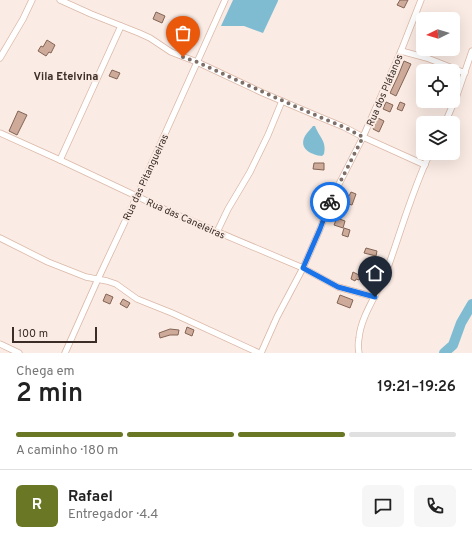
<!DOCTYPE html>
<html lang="pt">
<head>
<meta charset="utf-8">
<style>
  :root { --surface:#fff; --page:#f6f6f6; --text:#222; --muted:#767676; --line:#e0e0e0; --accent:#6a7724 }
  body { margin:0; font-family:Overpass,sans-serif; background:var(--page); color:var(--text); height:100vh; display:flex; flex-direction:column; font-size:15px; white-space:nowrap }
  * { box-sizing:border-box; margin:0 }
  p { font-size:13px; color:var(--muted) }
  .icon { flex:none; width:22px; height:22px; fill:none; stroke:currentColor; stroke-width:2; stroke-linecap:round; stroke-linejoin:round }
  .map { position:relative; height:353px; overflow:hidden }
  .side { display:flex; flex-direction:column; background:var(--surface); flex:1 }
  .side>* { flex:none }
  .needle { width:26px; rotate:265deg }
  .tools { position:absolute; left:416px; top:12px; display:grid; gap:8px }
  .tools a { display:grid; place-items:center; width:44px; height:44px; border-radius:6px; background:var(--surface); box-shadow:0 4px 16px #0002; font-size:20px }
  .scale { position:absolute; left:12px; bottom:10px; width:85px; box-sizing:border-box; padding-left:4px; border:2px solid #3c2e27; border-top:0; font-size:11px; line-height:14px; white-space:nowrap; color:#3c2e27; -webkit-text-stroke:3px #faebe4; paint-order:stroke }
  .pin { position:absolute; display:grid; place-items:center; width:34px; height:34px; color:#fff; margin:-41px -17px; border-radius:50% 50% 50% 0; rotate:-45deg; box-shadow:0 0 4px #0007 }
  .pin .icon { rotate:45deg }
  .courier { position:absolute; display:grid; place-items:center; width:40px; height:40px; margin:-20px; border:3px solid #1a73e8; border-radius:50%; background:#fff; color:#222; box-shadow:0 1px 5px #0007 }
  .summary em { font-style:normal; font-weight:600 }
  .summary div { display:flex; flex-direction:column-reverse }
  .summary { display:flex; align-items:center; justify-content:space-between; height:68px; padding:0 16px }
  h1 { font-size:26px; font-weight:600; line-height:30px }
  .bar { display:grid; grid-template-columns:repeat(4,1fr); gap:6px 4px; align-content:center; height:48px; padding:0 16px }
  .bar i { height:5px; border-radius:3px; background:var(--line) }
  .bar .current { background:var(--accent) }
  .bar p { grid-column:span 4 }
  .line { display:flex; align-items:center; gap:10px; padding:0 16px; border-top:1px solid var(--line) }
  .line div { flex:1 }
  .round { display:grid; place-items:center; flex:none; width:42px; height:42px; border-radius:6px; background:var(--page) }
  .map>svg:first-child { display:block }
  .water { fill:#7fbcd2 }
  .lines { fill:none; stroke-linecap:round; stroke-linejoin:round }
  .river { stroke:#7fbcd2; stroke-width:10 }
  .building { fill:#cdaa99; stroke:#836454 }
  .minor-casing { stroke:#dbb8a7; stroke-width:7 }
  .minor { stroke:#fff; stroke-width:5.5 }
  .done { stroke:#7e7069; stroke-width:4; stroke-dasharray:0 7.2 }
  .route { stroke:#1a73e8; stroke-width:5 }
  .labels { text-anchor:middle; stroke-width:4; stroke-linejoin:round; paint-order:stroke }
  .street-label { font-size:10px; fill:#3c2e27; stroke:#faebe4 }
  .neighbourhood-label { font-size:11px; font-weight:bold; fill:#3c2e27; stroke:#faebe4 }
</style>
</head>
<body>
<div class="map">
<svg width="472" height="353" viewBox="0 0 472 353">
  <rect width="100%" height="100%" fill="#faebe4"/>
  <!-- water -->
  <g class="water">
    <path d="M233,0H278V1L263,33L244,26H221Z"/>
    <path d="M313,126H315C319,137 327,141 324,154L322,156C312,155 298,149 305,136C307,132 311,129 313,126Z"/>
  </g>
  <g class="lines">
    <!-- river -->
    <path class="river" d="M444,353L453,345L461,323L472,304"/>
  </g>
  <!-- building -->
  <g class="building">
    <path d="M400,0H408L404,8L397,5Z"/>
    <path d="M156,12L165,16L162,23L153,19Z"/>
    <path d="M47,40L55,45L51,53L49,52L46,56L38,51L41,46L43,47Z"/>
    <path d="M404,61L411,64L396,96L390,93L398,76Z"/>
    <path d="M112,70L120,73L117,79L109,76Z"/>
    <path d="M386,102L393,105L390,112L383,109Z"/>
    <path d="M400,102L405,104L402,111L397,109Z"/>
    <path d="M18,111L27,115L17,135L9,131Z"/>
    <path d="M378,118L384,121L379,132L373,129Z"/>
    <path d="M314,163H324V170L313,169Z"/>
    <path d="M351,192L356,194L352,205L345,203L347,195L349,196Z"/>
    <path d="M337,218L345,221L343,228L334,225Z"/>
    <path d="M344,228L350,230L348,237L342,235Z"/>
    <path d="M366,248L377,251L376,256L364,253Z"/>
    <path d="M372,258L383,262L379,272L373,284L368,281L373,270L370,269L372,265L369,264Z"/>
    <path d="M353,272L361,276L359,280L356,279L355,281L351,279Z"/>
    <path d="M106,294L113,297L110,304L103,301Z"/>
    <path d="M340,295L353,300L350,308L337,303Z"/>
    <path d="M123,299L130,303L127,308L120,304Z"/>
    <path d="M187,327L194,330L192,336L185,333Z"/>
    <path d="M170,329L179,330L178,335H170L160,338L159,333Z"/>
  </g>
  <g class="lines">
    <defs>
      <g id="minor">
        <path d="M60,0L91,14L139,33L150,38L171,52L197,62L263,93L322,118L344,127L363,137L425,165"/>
        <path d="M401,51L427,58L465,73"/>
        <path d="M0,58L23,19L32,0"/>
        <path d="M445,123L457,95L472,51"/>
        <path d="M0,133L60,160L168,211L303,268L338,287L375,297"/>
        <path d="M60,160L121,26"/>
        <path d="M217,232L228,209L250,172L268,135L282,101"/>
        <path d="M0,238L48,262L86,277L107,281L116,284L137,299L172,313L259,353"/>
        <path d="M0,344L19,353"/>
        <path d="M65,353L98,279L137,196L225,0"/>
        <path d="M261,353L277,317L303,268L320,229L328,208L339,184L363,137L401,51L421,0"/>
        <path d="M359,353C358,348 358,343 359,338C361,315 379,292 387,270C401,231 412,191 430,153"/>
      </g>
    </defs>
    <!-- minor casing -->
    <use href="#minor" class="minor-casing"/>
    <!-- minor -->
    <use href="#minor" class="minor"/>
  </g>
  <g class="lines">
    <!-- done -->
    <path class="done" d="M183,57L197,62L263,92L322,118L344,127L363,137L330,202"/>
    <!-- route -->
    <path class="route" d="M330,202L320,229L303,268L338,287L375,297"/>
  </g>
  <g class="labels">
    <!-- street labels -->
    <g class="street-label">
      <text transform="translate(384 90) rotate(-67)" y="4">Rua dos Plátanos</text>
      <text transform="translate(145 177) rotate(-65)" y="4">Rua das Pitangueiras</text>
      <text transform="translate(186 218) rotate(24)" y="4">Rua das Caneleiras</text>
    </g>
    <!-- neighbourhood labels -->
    <g class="neighbourhood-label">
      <text x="66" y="80">Vila Etelvina</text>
    </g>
  </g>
</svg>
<div class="tools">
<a><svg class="needle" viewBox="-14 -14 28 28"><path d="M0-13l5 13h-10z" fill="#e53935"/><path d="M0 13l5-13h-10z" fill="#767676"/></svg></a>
<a><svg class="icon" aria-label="locate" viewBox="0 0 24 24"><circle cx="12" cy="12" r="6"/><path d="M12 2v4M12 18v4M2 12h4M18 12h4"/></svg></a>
<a><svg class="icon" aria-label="layers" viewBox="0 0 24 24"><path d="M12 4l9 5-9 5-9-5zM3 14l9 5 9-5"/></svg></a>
</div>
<div class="scale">100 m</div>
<div class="pin" style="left:183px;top:57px;background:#ea580c"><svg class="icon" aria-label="bag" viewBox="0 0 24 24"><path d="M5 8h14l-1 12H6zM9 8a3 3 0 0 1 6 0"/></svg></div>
<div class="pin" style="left:375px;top:297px;background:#1f2937"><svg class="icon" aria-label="home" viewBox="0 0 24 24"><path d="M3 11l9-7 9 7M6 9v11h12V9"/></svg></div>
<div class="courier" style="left:330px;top:202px"><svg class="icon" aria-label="bike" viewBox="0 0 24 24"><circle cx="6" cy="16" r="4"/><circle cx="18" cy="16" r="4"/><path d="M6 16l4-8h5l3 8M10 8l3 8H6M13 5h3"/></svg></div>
</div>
<section class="side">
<div class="summary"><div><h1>2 min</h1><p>Chega em</p></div><em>19:21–19:26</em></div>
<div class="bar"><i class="current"></i><i class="current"></i><i class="current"></i><i></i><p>A caminho · 180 m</p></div>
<div class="line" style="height:72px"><b class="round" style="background:var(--accent);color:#fff">R</b><div><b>Rafael</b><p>Entregador · 4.4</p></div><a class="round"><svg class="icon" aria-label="chat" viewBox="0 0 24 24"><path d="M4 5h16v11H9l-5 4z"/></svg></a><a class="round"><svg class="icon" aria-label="phone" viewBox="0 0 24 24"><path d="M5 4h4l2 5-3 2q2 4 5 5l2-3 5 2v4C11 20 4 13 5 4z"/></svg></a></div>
</section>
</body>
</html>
